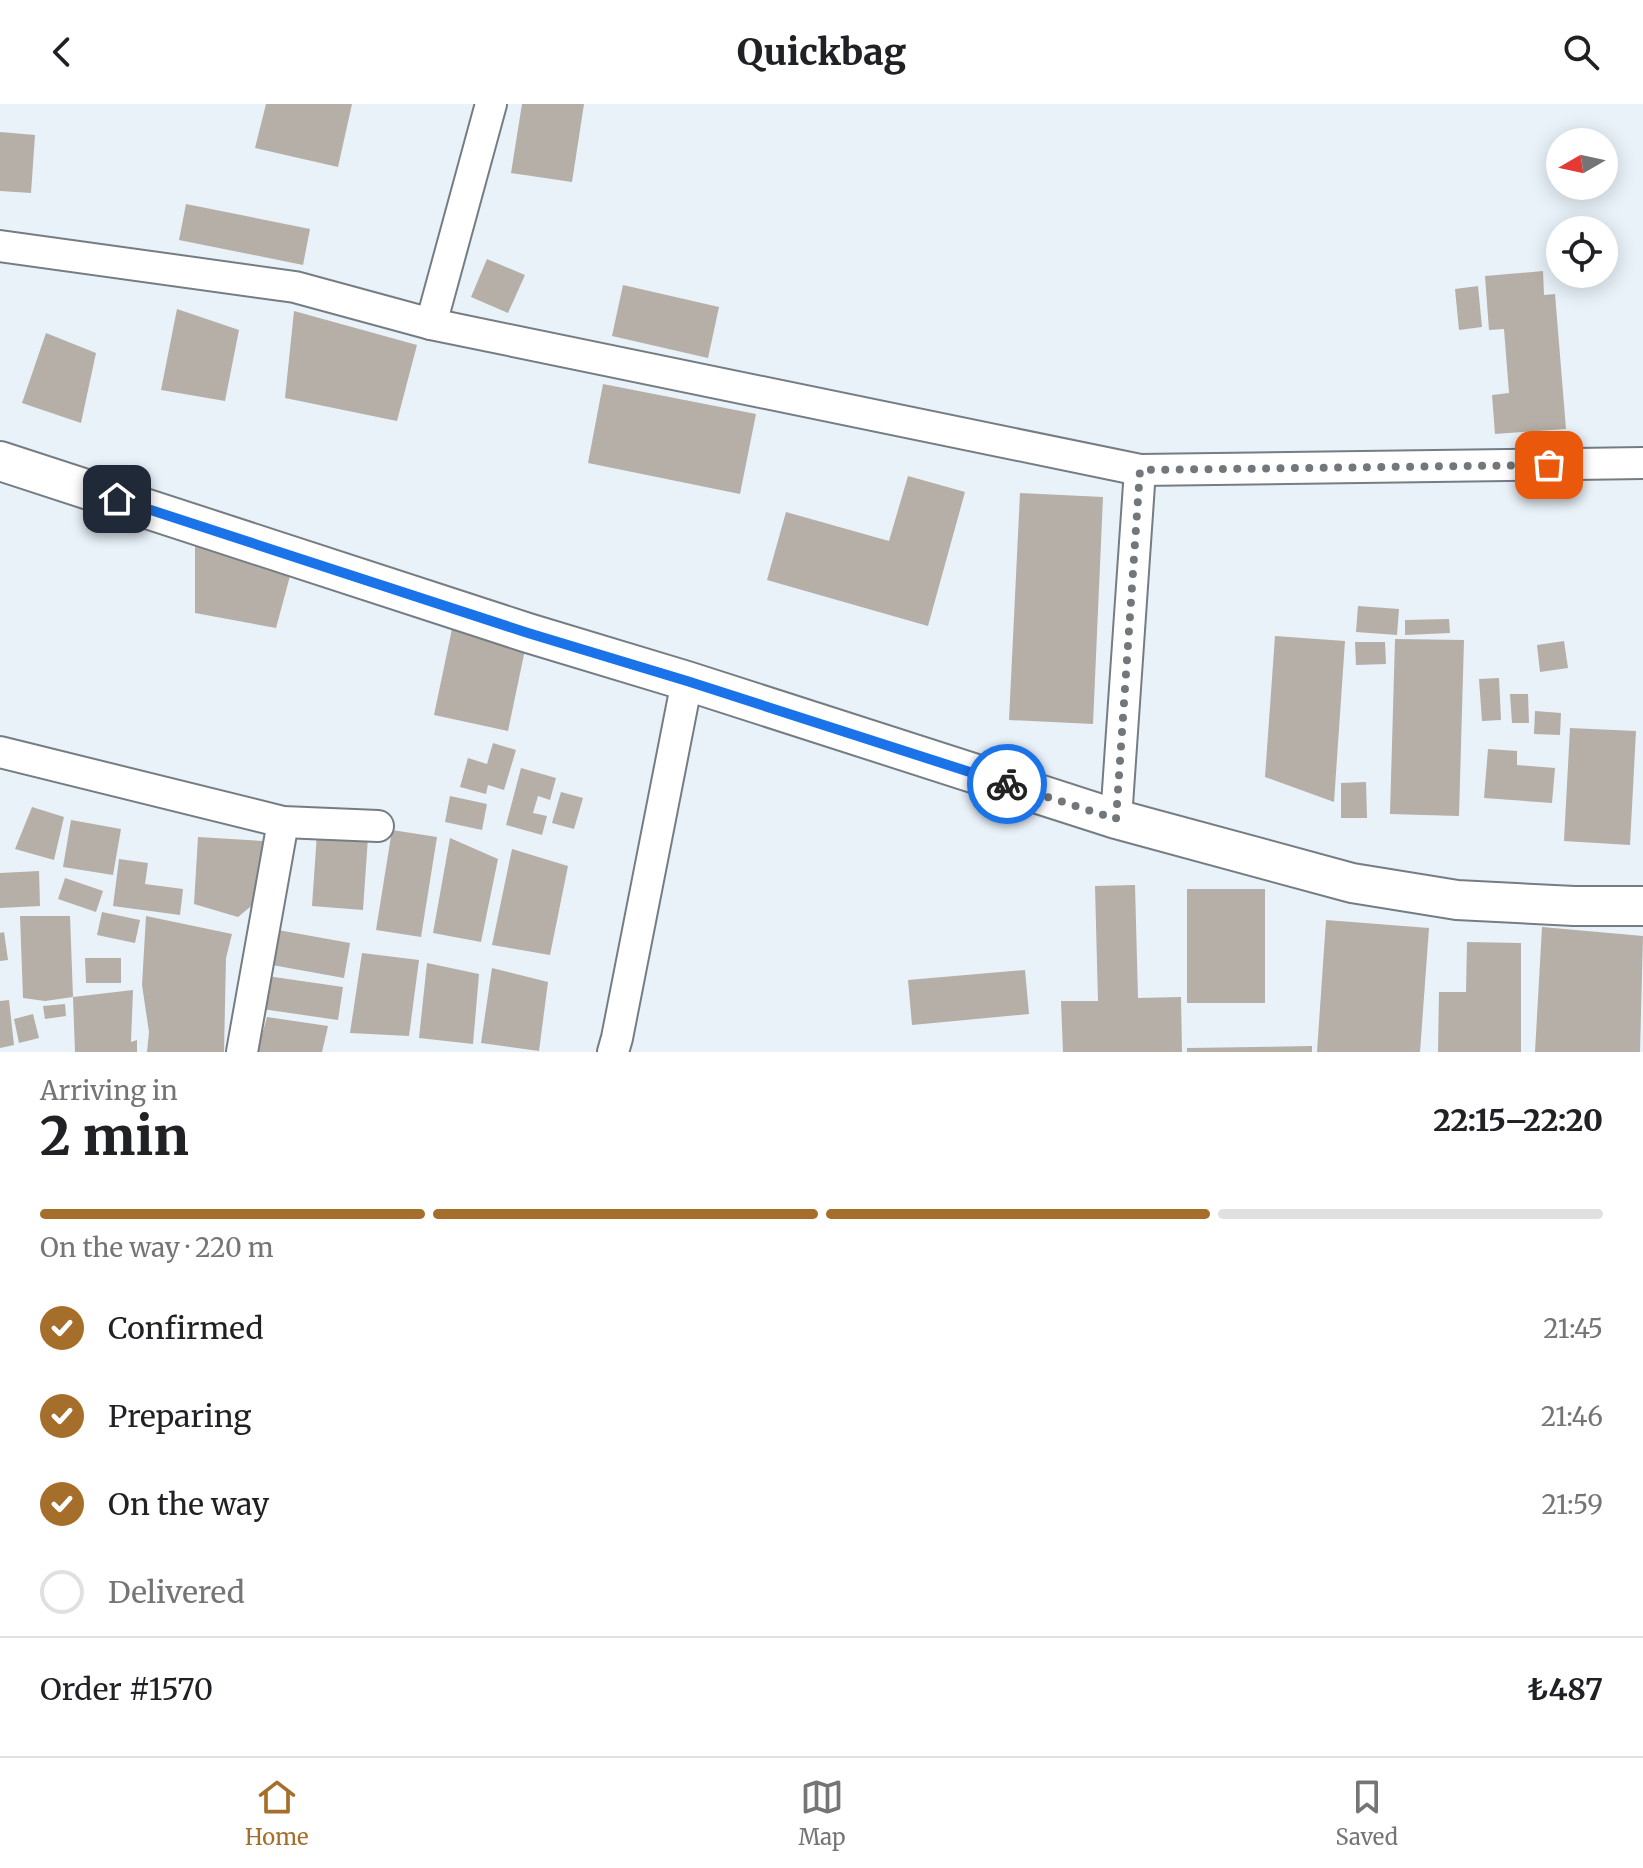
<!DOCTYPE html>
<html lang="en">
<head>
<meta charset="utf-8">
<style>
  :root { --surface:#fff; --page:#f6f6f6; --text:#202124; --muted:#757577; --line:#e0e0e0; --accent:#a66e2b }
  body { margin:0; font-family:Merriweather,serif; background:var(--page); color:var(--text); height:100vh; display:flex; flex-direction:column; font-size:30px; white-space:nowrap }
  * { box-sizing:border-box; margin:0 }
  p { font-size:26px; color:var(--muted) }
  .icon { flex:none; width:44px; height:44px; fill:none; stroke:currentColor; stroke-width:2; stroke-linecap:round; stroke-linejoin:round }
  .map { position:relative; height:948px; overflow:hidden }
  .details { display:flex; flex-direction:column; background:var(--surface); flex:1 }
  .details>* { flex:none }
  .needle { width:52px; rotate:261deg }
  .fabs { position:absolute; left:1546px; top:24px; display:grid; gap:16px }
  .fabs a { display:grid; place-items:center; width:72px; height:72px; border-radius:50%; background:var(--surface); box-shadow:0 4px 20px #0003; font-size:40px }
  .pin { position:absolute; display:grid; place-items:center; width:68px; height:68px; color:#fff; margin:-34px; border-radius:16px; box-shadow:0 4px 12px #0006 }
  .courier { position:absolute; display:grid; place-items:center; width:80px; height:80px; margin:-40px; border:6px solid #1a73e8; border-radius:50%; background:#fff; color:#222; box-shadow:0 2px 10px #0007 }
  .overview em { font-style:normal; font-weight:800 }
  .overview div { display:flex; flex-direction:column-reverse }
  .overview { display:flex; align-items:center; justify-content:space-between; height:136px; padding:0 40px }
  h1 { font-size:52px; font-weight:800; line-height:60px }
  .bar { display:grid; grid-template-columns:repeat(4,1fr); gap:12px 8px; align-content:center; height:96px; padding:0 40px }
  .bar i { height:10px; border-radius:6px; background:var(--line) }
  .bar .selected { background:var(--accent) }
  .bar p { grid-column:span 4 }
  .line { display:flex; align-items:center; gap:20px; padding:0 40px; border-top:2px solid var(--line) }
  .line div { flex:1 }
  ol { padding:0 40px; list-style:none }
  li { display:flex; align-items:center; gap:24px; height:88px }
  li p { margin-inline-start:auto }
  li .icon { padding:8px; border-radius:50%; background:var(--accent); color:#fff; stroke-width:4 }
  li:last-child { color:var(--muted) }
  li i { width:44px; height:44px; border:4px solid var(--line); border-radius:50% }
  header { display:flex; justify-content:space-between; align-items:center; height:104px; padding:0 40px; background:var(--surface); font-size:36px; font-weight:800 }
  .dock { display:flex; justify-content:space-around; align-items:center; height:112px; border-top:2px solid var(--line); background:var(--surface); font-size:22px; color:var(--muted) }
  .dock a { display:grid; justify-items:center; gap:4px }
  .dock .selected { color:var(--accent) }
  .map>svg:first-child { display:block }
  .building { fill:#b5afa7 }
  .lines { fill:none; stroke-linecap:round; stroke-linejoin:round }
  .minor-casing { stroke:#757d83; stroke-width:34 }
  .tertiary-casing { stroke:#757d83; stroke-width:42 }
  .minor { stroke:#fff; stroke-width:30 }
  .tertiary { stroke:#fff; stroke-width:38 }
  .done { stroke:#71777b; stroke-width:8; stroke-dasharray:0 14.4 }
  .route { stroke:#1a73e8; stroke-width:10 }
</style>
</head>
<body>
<header><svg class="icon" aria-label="back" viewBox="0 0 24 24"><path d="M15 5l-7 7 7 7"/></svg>Quickbag<svg class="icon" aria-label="search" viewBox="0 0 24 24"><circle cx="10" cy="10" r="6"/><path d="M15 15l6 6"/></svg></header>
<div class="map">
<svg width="1643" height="948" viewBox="0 0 1643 948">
  <rect width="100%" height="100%" fill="#e9f2f9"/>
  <!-- building -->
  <g class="building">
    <path d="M266,0H352L338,63L255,44Z"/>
    <path d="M522,0H584L572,78L511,69Z"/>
    <path d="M0,28L35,31L31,89L0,87Z"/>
    <path d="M186,100L310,125L303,161L179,136Z"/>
    <path d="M487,155L525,171L508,209L471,193Z"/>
    <path d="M1543,167L1544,191L1555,190L1566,325L1495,330L1492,291L1509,289L1504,225L1489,226L1485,172Z"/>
    <path d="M623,181L719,203L708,254L612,232Z"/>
    <path d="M1478,182L1482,223L1459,226L1455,185Z"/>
    <path d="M177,205L239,226L225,297L161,286Z"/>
    <path d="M294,207L417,241L397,317L285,294Z"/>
    <path d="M46,229L96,249L81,319L22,299Z"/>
    <path d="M603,280L756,310L740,390L588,359Z"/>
    <path d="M908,372L965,388L928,522L767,476L786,408L889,437Z"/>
    <path d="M1020,389L1103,393L1093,620L1009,616Z"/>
    <path d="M195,439L290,472L276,524L195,509Z"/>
    <path d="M1358,502L1399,505L1397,531L1356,528Z"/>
    <path d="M1449,515L1450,529L1405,531V516Z"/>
    <path d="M453,520L527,536L508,627L434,611Z"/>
    <path d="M1275,532L1345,537L1334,698L1265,673Z"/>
    <path d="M1395,535L1464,536L1459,712L1390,710Z"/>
    <path d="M1564,537L1568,564L1540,568L1537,541Z"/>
    <path d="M1355,538H1385L1386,560L1356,561Z"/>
    <path d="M1499,574L1501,616L1482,617L1479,575Z"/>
    <path d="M1510,590H1528L1529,619H1512Z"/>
    <path d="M1535,607L1561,609L1560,631L1534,630Z"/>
    <path d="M1570,624L1636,627L1630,741L1564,737Z"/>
    <path d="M493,639L516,646L504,686L488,681L486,690L460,683L468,654L487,660Z"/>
    <path d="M1488,645L1517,647V661L1555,664L1552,699L1484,694Z"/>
    <path d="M521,664L556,674L550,696L538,692L533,709L547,712L542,731L506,721Z"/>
    <path d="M1366,678L1367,714H1341V679Z"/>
    <path d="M561,688L583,694L574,725L552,719Z"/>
    <path d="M450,692L487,700L482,726L445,718Z"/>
    <path d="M32,703L64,713L54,756L15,745Z"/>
    <path d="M71,716L121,725L113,771L63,763Z"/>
    <path d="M392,726L437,733L421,833L376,826Z"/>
    <path d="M317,729L368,733L363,806L312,802Z"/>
    <path d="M198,733L263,737L260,795L238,813L194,800Z"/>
    <path d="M450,734L498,755L481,838L433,829Z"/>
    <path d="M512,745L568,762L550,851L492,841Z"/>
    <path d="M119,755L148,759L145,780L183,785L180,811L113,802Z"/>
    <path d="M39,767L40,802L0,804V769Z"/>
    <path d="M65,774L103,787L96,808L58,795Z"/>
    <path d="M1135,781L1138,894L1181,893L1182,948H1063L1061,897H1098L1095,782Z"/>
    <rect x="1187" y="785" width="78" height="114"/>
    <path d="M102,808L140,816L135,839L97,831Z"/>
    <path d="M20,812H70L73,893L45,897L23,894Z"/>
    <path d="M146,812L232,830L226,854L224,948H147L149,928L142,881Z"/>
    <path d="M1326,816L1429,824L1420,948H1317Z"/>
    <path d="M1542,823L1643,832L1640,948H1535Z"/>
    <path d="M278,826L350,839L344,874L272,861Z"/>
    <path d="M4,828L8,856L0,857V829Z"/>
    <path d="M1467,838L1521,839V948H1438L1439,888H1466Z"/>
    <path d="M362,849L419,856L409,932L350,929Z"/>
    <path d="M85,854H121V879H86Z"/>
    <path d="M427,859L479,870L473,940L419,934Z"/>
    <path d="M492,864L548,878L539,947L481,939Z"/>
    <path d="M1025,866L1029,910L912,921L908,876Z"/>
    <path d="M267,872L343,883L338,916L262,905Z"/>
    <path d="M133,886L131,938L137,936V948H75L73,893Z"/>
    <path d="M9,896L14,941L0,944V897Z"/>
    <path d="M65,900L66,912L45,915L43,902Z"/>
    <path d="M33,910L39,934L19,939L14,915Z"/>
    <path d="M267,913L328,922L322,948H257Z"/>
    <path d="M1312,942V948H1187V944Z"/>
  </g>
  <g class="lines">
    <defs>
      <g id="minor">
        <path d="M0,142L295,183L431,220L1140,366L1643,359"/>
        <path d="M431,220L491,0"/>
        <path d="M0,648L283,718L378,722"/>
        <path d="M1116,715L1140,366"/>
        <path d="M242,948L283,718"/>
        <path d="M613,948L617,934L687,577"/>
      </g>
      <path id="tertiary" d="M0,357L528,529L687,577L1116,715L1352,779L1457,796L1574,802H1643"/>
    </defs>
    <!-- minor casing -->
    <use href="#minor" class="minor-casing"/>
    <!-- tertiary casing -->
    <use href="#tertiary" class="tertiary-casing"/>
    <!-- minor -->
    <use href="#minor" class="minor"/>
    <!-- tertiary -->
    <use href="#tertiary" class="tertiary"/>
  </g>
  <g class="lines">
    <!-- done -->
    <path class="done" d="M1007,680L1116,715L1140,366L1549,361"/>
    <!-- route -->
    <path class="route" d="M117,395L528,529L687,577L1007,680"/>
  </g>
</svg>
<div class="fabs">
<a><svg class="needle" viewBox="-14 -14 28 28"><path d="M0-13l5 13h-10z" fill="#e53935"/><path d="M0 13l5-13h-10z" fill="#757577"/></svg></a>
<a><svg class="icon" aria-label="locate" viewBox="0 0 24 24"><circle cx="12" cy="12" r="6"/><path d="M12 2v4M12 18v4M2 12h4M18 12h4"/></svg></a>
</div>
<div class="pin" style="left:1549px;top:361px;background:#ea580c"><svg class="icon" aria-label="bag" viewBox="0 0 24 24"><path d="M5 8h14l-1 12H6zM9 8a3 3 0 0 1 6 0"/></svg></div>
<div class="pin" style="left:117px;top:395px;background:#1f2937"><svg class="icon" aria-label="home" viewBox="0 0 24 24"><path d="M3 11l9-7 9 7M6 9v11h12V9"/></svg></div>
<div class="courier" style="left:1007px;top:680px"><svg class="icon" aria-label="bike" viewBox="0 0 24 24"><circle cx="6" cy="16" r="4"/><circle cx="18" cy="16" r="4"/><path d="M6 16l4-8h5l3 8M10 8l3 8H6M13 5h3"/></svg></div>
</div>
<section class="details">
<div class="overview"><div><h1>2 min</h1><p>Arriving in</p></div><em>22:15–22:20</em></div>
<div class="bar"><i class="selected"></i><i class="selected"></i><i class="selected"></i><i></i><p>On the way · 220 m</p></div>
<ol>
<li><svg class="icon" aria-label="check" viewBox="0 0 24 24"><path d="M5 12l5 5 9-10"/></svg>Confirmed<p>21:45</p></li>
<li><svg class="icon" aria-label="check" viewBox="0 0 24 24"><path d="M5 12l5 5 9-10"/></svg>Preparing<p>21:46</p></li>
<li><svg class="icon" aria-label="check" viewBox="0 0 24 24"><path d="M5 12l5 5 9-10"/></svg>On the way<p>21:59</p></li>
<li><i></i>Delivered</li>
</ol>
<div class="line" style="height:104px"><div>Order #1570</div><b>₺487</b></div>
</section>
<nav class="dock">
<a class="selected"><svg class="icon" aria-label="home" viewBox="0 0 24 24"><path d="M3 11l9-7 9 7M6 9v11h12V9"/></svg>Home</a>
<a><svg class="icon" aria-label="map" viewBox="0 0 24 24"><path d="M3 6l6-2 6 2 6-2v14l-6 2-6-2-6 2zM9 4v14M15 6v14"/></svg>Map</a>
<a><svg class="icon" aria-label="saved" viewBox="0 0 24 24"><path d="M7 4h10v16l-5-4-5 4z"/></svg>Saved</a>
</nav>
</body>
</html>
